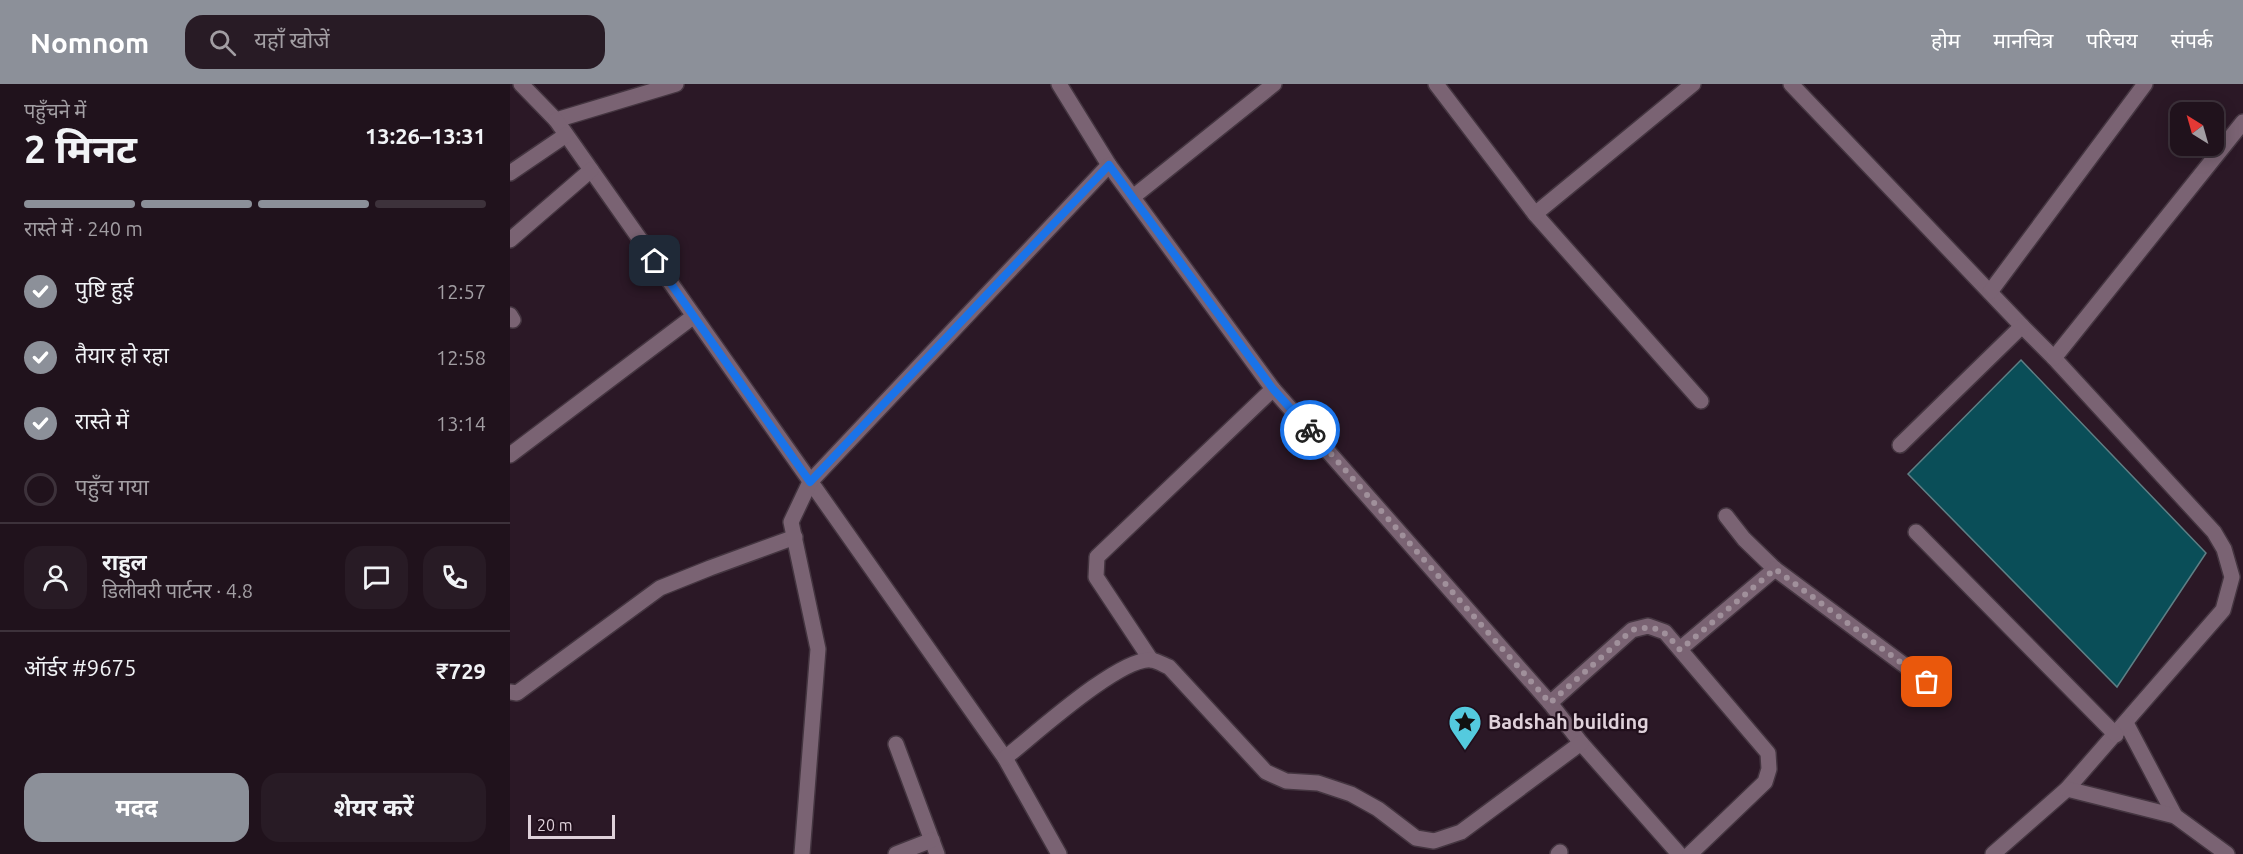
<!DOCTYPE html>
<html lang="hi">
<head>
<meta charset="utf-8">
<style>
  :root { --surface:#20121c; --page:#281b25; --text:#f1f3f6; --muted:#a29ea3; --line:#3d323b; --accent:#8c9099 }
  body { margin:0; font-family:Ubuntu,"Noto Sans Devanagari",sans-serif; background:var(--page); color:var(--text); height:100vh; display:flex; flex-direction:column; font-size:22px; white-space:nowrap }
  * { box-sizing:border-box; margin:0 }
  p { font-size:20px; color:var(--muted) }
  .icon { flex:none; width:33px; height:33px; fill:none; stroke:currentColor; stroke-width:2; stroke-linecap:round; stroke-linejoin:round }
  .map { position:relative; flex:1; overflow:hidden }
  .side { display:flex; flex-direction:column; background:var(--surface); width:510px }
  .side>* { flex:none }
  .needle { width:39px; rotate:323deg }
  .tools { position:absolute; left:1660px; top:18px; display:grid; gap:12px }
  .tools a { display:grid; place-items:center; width:54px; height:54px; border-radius:12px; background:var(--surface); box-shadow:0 3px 15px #0003,0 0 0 2px var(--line); font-size:30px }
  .scale { position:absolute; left:18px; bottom:15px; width:87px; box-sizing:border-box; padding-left:6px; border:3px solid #dfd1da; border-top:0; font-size:16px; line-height:21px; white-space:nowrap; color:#dfd1da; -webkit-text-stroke:4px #210f1c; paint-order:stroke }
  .pin { position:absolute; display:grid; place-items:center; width:51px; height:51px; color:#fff; margin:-26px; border-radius:12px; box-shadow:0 3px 9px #0006 }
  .courier { position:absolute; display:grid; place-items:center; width:60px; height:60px; margin:-30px; border:4px solid #1a73e8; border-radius:50%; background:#fff; color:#222; box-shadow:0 2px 8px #0007 }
  .summary em { font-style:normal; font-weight:700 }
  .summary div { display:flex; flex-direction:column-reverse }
  .summary { display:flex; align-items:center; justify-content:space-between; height:102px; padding:0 24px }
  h1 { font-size:39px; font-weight:700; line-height:45px }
  .bar { display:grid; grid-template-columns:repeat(4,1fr); gap:9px 6px; align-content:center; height:72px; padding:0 24px }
  .bar i { height:8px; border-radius:4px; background:var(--line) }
  .bar .current { background:var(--accent) }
  .bar p { grid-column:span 4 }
  .line { display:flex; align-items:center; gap:15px; padding:0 24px; border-top:2px solid var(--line) }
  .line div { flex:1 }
  .round { display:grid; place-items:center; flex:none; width:63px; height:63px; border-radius:18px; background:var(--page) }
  ol { padding:0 24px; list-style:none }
  li { display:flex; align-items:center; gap:18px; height:66px }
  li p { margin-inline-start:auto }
  li .icon { padding:6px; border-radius:50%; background:var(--accent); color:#fff; stroke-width:4 }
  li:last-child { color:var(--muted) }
  li i { width:33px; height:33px; border:3px solid var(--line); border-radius:50% }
  .cta { display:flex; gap:12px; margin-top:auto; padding:12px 24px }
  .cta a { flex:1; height:69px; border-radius:18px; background:var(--accent); color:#fff; font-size:24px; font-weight:700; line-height:69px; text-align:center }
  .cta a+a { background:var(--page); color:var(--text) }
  header { display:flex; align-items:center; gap:36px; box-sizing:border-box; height:84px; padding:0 30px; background:var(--accent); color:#fff }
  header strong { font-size:28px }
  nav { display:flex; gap:33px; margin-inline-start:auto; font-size:21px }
  .search { width:420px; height:54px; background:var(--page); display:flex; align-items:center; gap:15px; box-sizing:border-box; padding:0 21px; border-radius:18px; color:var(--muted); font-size:22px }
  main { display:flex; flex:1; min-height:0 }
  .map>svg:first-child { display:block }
  .building { fill:#0a4e58; stroke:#5f7f85; stroke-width:1.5 }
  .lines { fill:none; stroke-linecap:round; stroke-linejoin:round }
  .minor-casing { stroke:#443540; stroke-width:18 }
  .minor { stroke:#7a6373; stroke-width:15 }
  .done { stroke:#a0909b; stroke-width:6; stroke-dasharray:0 10.8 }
  .route { stroke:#1a73e8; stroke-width:8 }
  .labels { text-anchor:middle; stroke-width:4.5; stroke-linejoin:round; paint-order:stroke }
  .poi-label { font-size:20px; font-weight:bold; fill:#dfd1da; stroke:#210f1c; text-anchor:start }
</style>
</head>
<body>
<header>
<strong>Nomnom</strong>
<div class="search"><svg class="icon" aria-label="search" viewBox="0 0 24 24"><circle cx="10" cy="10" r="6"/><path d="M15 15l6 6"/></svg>यहाँ खोजें</div>
<nav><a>होम</a><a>मानचित्र</a><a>परिचय</a><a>संपर्क</a></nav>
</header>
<main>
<section class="side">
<div class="summary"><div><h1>2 मिनट</h1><p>पहुँचने में</p></div><em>13:26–13:31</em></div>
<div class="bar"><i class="current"></i><i class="current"></i><i class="current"></i><i></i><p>रास्ते में · 240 m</p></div>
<ol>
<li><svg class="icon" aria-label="check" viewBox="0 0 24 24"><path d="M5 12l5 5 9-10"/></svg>पुष्टि हुई<p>12:57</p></li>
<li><svg class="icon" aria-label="check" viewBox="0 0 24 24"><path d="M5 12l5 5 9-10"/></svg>तैयार हो रहा<p>12:58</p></li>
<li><svg class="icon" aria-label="check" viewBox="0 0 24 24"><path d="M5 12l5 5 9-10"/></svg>रास्ते में<p>13:14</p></li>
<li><i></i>पहुँच गया</li>
</ol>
<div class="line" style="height:108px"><a class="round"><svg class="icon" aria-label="person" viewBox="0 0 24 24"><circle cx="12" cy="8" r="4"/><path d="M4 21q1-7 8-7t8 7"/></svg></a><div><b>राहुल</b><p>डिलीवरी पार्टनर · 4.8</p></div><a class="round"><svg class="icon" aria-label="chat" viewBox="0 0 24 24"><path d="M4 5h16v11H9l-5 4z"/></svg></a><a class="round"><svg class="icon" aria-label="phone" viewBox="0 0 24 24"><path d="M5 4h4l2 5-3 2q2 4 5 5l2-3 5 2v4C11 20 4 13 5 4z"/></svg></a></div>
<div class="line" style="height:78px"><div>ऑर्डर #9675</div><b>₹729</b></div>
<div class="cta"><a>मदद</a><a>शेयर करें</a></div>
</section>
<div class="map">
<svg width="1733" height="770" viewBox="0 0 1733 770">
  <rect width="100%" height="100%" fill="#2b1826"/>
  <!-- building -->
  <path class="building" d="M1511,276L1696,469L1607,603L1398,390Z"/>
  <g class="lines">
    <defs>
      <g id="minor">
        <path d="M11,0L46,36L166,0"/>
        <path d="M549,0L599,81L763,305L1040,619L1071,659L1169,770"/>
        <path d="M926,0L1025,130L1191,317"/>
        <path d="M1281,0L1512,242L1544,274L1704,448L1714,465L1722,493L1713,526L1557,705L1483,770"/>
        <path d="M46,36L495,674L549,770"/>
        <path d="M0,89L56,51"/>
        <path d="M623,113L764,0"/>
        <path d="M1025,130L1183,0"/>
        <path d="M0,156L81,86"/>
        <path d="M1480,208L1635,0"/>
        <path d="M0,231L3,236"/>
        <path d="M1544,274L1733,38"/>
        <path d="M1390,361L1512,242"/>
        <path d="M0,371L184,232"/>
        <path d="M1216,432L1234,455L1265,485L1417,598"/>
        <path d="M1406,448L1606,651"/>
        <path d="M1170,565L1265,485"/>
        <path d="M641,576L586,493L587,473L763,305"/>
        <path d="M0,608L7,609L150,504L200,484L285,453"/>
        <path d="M1040,619L1122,546L1138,542L1155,548L1258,669L1259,685L1255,698L1180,770"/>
        <path d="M1616,639L1665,732"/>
        <path d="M386,660L427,770"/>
        <path d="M495,674C522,653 610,572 642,576C647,577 654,581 659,583L756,688L776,697L808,699L841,710L868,725L906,754L924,757L951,748L1071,659"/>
        <path d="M1557,705L1665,732L1717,770"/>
        <path d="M292,770L308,565L281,438L300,398L599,81"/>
        <path d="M386,770L422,756"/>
        <path d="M1048,770L1050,768"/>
      </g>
    </defs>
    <!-- minor casing -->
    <use href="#minor" class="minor-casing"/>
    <!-- minor -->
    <use href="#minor" class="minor"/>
  </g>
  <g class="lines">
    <!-- done -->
    <path class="done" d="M800,346L1040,619L1122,546C1148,540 1154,546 1170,566L1265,485L1417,598"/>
    <!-- route -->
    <path class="route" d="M145,177L300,398L599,81L763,305L800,346"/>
  </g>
  <!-- icons -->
  <defs>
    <symbol id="sight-pin" viewBox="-11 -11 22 30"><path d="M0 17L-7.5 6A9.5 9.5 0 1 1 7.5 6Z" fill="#54cade" stroke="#210f1c"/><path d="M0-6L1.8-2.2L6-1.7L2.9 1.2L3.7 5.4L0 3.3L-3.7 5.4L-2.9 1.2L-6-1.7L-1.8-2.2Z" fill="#111"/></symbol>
  </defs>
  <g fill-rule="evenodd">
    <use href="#sight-pin" x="936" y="619" width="38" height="52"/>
  </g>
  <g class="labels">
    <!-- poi labels -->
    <g class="poi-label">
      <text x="978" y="645">Badshah building</text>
    </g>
  </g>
</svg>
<div class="tools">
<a><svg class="needle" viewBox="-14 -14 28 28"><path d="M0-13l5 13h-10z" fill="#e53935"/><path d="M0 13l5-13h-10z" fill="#a29ea3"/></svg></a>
</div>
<div class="scale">20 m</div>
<div class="pin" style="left:1417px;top:598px;background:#ea580c"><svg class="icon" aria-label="bag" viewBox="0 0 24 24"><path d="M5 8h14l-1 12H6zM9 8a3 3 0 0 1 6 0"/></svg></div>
<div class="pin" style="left:145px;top:177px;background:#1f2937"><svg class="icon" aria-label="home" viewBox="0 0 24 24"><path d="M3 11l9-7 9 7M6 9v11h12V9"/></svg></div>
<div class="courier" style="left:800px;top:346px"><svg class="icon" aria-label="bike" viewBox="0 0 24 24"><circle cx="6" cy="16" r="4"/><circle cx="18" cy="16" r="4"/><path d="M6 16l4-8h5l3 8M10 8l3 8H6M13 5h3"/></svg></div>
</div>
</main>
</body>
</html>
